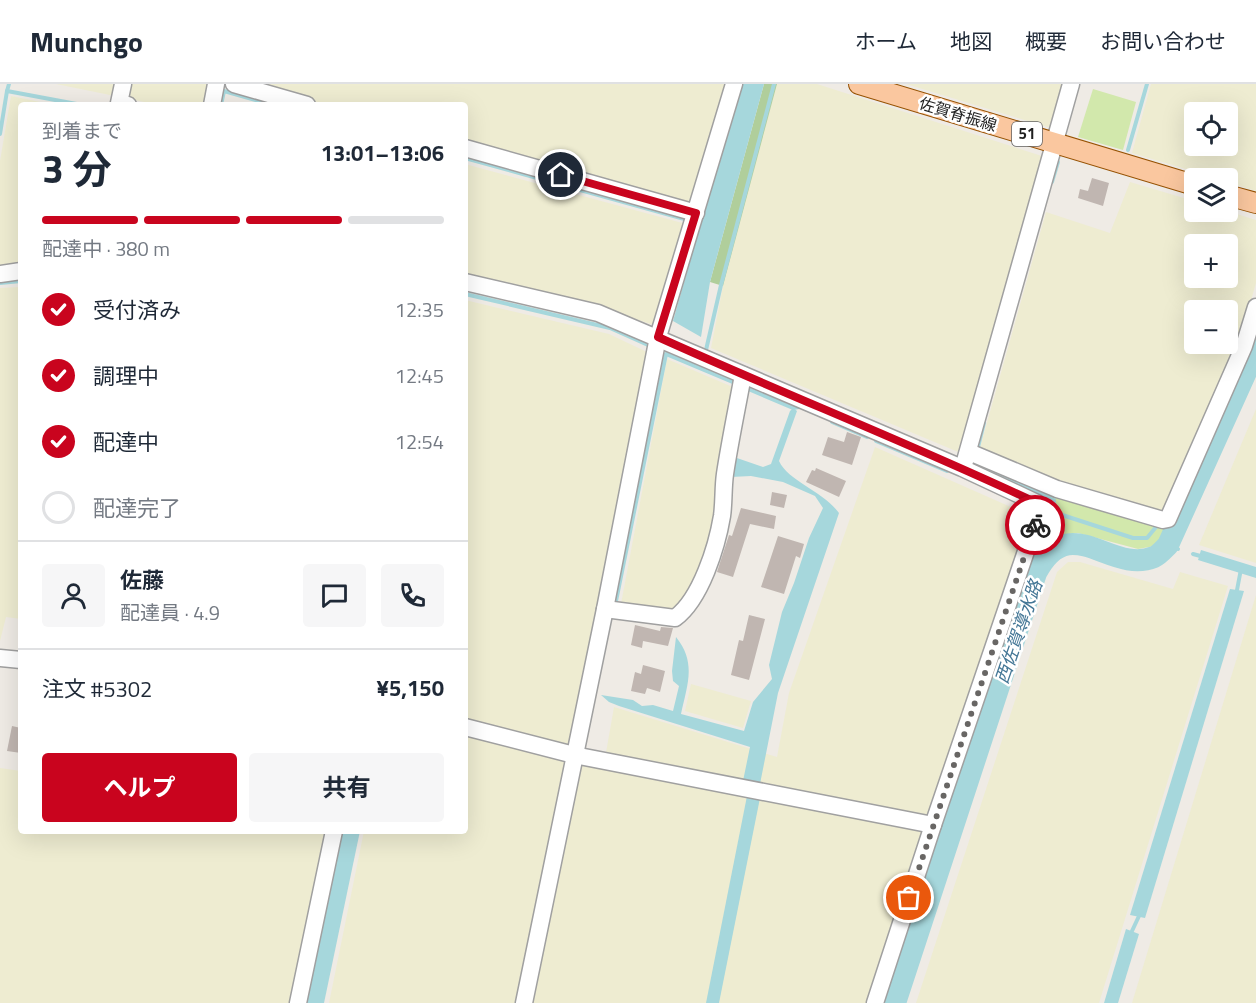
<!DOCTYPE html>
<html lang="ja">
<head>
<meta charset="utf-8">
<style>
  :root { --surface:#fff; --page:#f6f6f7; --text:#1f2937; --muted:#747a83; --line:#e0e1e3; --accent:#c9041e }
  body { margin:0; font-family:"Titillium Web","Noto Sans JP",sans-serif; background:var(--page); color:var(--text); height:100vh; display:flex; flex-direction:column; font-size:22px; white-space:nowrap }
  * { box-sizing:border-box; margin:0 }
  p { font-size:20px; color:var(--muted) }
  .icon { flex:none; width:33px; height:33px; fill:none; stroke:currentColor; stroke-width:2; stroke-linecap:round; stroke-linejoin:round }
  .map { position:relative; flex:1; overflow:hidden }
  .side { position:absolute; left:18px; top:18px; width:450px; height:732px; display:flex; flex-direction:column; background:var(--surface); border-radius:6px; box-shadow:0 6px 24px #0002 }
  .side>* { flex:none }
  .tools { position:absolute; left:1184px; top:18px; display:grid; gap:12px }
  .tools a { display:grid; place-items:center; width:54px; height:54px; border-radius:6px; background:var(--surface); box-shadow:0 6px 24px #0002; font-size:30px }
  .pin { position:absolute; display:grid; place-items:center; width:51px; height:51px; color:#fff; margin:-26px; border:3px solid #fff; border-radius:50%; box-shadow:0 2px 6px #0007 }
  .courier { position:absolute; display:grid; place-items:center; width:60px; height:60px; margin:-30px; border:4px solid #c9041e; border-radius:50%; background:#fff; color:#222; box-shadow:0 2px 8px #0007 }
  .headline em { font-style:normal; font-weight:700 }
  .headline div { display:flex; flex-direction:column-reverse }
  .headline { display:flex; align-items:center; justify-content:space-between; height:102px; padding:0 24px }
  h1 { font-size:39px; font-weight:700; line-height:45px }
  .bar { display:grid; grid-template-columns:repeat(4,1fr); gap:9px 6px; align-content:center; height:72px; padding:0 24px }
  .bar i { height:8px; border-radius:4px; background:var(--line) }
  .bar .active { background:var(--accent) }
  .bar p { grid-column:span 4 }
  .line { display:flex; align-items:center; gap:15px; padding:0 24px; border-top:2px solid var(--line) }
  .line div { flex:1 }
  .round { display:grid; place-items:center; flex:none; width:63px; height:63px; border-radius:6px; background:var(--page) }
  ol { padding:0 24px; list-style:none }
  li { display:flex; align-items:center; gap:18px; height:66px }
  li p { margin-inline-start:auto }
  li .icon { padding:6px; border-radius:50%; background:var(--accent); color:#fff; stroke-width:4 }
  li:last-child { color:var(--muted) }
  li i { width:33px; height:33px; border:3px solid var(--line); border-radius:50% }
  .cta { display:flex; gap:12px; margin-top:auto; padding:12px 24px }
  .cta a { flex:1; height:69px; border-radius:6px; background:var(--accent); color:#fff; font-size:24px; font-weight:700; line-height:69px; text-align:center }
  .cta a+a { background:var(--page); color:var(--text) }
  header { display:flex; align-items:center; gap:36px; box-sizing:border-box; height:84px; padding:0 30px; background:var(--surface); border-bottom:2px solid var(--line) }
  header strong { font-size:28px }
  nav { display:flex; gap:33px; margin-inline-start:auto; font-size:21px }
  .map>svg:first-child { display:block }
  .farmland { fill:#eeecd1; fill-rule:evenodd }
  .grass { fill:#d2e8ac }
  .forest { fill:#b0ce9b }
  .water { fill:#a6d7dc }
  .lines { fill:none; stroke-linecap:round; stroke-linejoin:round }
  .stream { stroke:#a6d7dc; stroke-width:4 }
  .river { stroke:#a6d7dc; stroke-width:22 }
  .building { fill:#c0b6b1 }
  .minor-casing { stroke:#a0a0a0; stroke-width:19 }
  .major-casing { stroke:#965203; stroke-width:22 }
  .minor { stroke:#fff; stroke-width:16 }
  .major { stroke:#fac79f; stroke-width:20 }
  .done { stroke:#686664; stroke-width:6; stroke-dasharray:0 10.8 }
  .route { stroke:#c9041e; stroke-width:8 }
  .labels { text-anchor:middle; stroke-width:5; stroke-linejoin:round; paint-order:stroke }
  .shield { fill:#fff; stroke:#626262; stroke-width:1.5 }
  .shield-label { font-size:15px; font-weight:bold; fill:#1f1f1f }
  .street-label { font-size:16px; fill:#1f1f1f; stroke:#fff }
  .water-label { font-size:18px; font-style:italic; fill:#447796; stroke:#fff }
</style>
</head>
<body>
<header>
<strong>Munchgo</strong>
<nav><a>ホーム</a><a>地図</a><a>概要</a><a>お問い合わせ</a></nav>
</header>
<div class="map">
<svg width="1256" height="919" viewBox="0 0 1256 919">
  <rect width="100%" height="100%" fill="#efebe5"/>
  <!-- farmland -->
  <g class="farmland">
    <path d="M56,0H211L206,21H159Z"/>
    <path d="M251,0H726L692,120L465,58V21H328Z"/>
    <path d="M777,0H817L1045,73L963,370L711,264L723,202Z"/>
    <path d="M906,0H1066L1054,45Z"/>
    <path d="M1151,0H1256V107L1227,98V94H1216L1132,69ZM1194,28H1227V62H1194Z"/>
    <path d="M11,12L55,21H21V181L0,183V77Z"/>
    <path d="M465,80L686,140L656,242L595,221L465,192Z"/>
    <path d="M1130,98L1194,117V128L1227,127L1256,136V199L1237,266L1167,427L1160,432L1054,400L979,367L1046,128L1110,149ZM1194,160H1227V194H1194ZM1194,226H1227V260H1194Z"/>
    <path d="M21,203V535L6,533L0,557V204Z"/>
    <path d="M465,216L609,250L649,269L568,665L465,638Z"/>
    <path d="M667,275L735,304L717,431L709,465L677,530L621,520Z"/>
    <path d="M1256,325V479L1199,461Z"/>
    <path d="M875,363L1029,431L871,919H329L364,747H465V648L604,680L614,623L777,673L789,609Z"/>
    <path d="M1068,478H1080L1173,505L1180,488L1228,502L1099,919H916L1057,488Z"/>
    <path d="M1256,511V919H1132Z"/>
    <path d="M691,600L751,617L743,644L685,627Z"/>
    <path d="M0,684L21,687V747H329L295,919H0Z"/>
  </g>
  <!-- grass -->
  <g class="grass">
    <path d="M1093,5L1136,18L1123,66L1078,53Z"/>
    <path d="M1050,407L1169,443L1160,461L1138,465L1078,449L1058,451L1037,468L887,919H880Z"/>
  </g>
  <!-- forest -->
  <path class="forest" d="M764,0H777L723,202L710,198Z"/>
  <!-- water -->
  <g class="water">
    <path d="M741,0H764L710,198L701,253L673,237Z"/>
    <path d="M793,324L797,327L779,377C789,398 822,406 839,429L778,609L760,700L743,697L750,663L619,622L609,618L601,611L633,616L642,622L653,621L673,627L679,602L673,597L672,587L676,553C697,579 687,601 681,630L744,647L753,618L772,595L769,581L782,528L794,499L809,454L823,424L815,412L783,398L751,392L731,393L734,373L763,383L771,380L790,327Z"/>
    <path d="M1201,466L1256,483V494L1198,476Z"/>
    <path d="M1230,505L1244,507L1145,834L1130,831Z"/>
    <path d="M747,712L760,714L719,919H706Z"/>
    <path d="M339,747H360L324,919H304Z"/>
    <path d="M1126,845L1139,850L1118,919H1104Z"/>
  </g>
  <g class="lines">
    <!-- stream -->
    <g class="stream">
      <path d="M7,7L9,0"/>
      <path d="M221,21L224,7L273,21"/>
      <path d="M0,50L7,7L82,21"/>
      <path d="M1128,66L1147,0"/>
      <path d="M465,74L688,136"/>
      <path d="M1052,98L1058,78"/>
      <path d="M0,199L21,197"/>
      <path d="M465,210L610,244L648,261"/>
      <path d="M706,266L721,201L774,0"/>
      <path d="M746,304L793,324L799,323"/>
      <path d="M832,338L867,353"/>
      <path d="M876,357L947,387"/>
      <path d="M977,367L984,339"/>
      <path d="M975,374L973,380L1054,416L1053,428L1133,454H1147L1156,443"/>
      <path d="M1168,461L1178,465"/>
      <path d="M1193,470L1204,473"/>
      <path d="M1237,506L1241,485"/>
      <path d="M616,517L666,270L735,299"/>
      <path d="M1132,847L1139,832"/>
    </g>
    <!-- river -->
    <path class="river" d="M895,919L1036,489C1070,424 1110,491 1154,473C1159,471 1164,465 1168,461L1256,266"/>
  </g>
  <!-- building -->
  <g class="building">
    <path d="M1092,94L1109,99L1103,122L1078,114L1080,105L1088,107Z"/>
    <path d="M847,348L861,353L852,381L822,371L828,353L844,358Z"/>
    <path d="M816,384L846,397L839,413L806,398L812,386L815,387Z"/>
    <path d="M772,408L787,411L784,424L770,421Z"/>
    <path d="M741,424L776,432L774,445L750,440L733,493L717,488L729,451L732,452Z"/>
    <path d="M778,452L804,460L800,474L796,472L784,510L761,503Z"/>
    <path d="M749,531L765,535L749,596L731,591L739,556L743,557Z"/>
    <path d="M635,541L660,547L661,543L673,544L668,562L643,557L642,564L631,561Z"/>
    <path d="M643,581L665,587L660,608L647,604L645,610L631,607L635,588L641,590Z"/>
    <path d="M12,642L21,644V669L7,667Z"/>
  </g>
  <g class="lines">
    <defs>
      <g id="minor">
        <path d="M123,0L119,19L128,21"/>
        <path d="M234,0L307,21"/>
        <path d="M212,21L216,0"/>
        <path d="M465,64L696,129"/>
        <path d="M0,190L21,187"/>
        <path d="M465,198L598,229L962,384L1037,419L1039,429L933,741L875,919"/>
        <path d="M969,368L1057,405L1163,436L1168,435L1244,262L1256,223"/>
        <path d="M965,377L1071,0"/>
        <path d="M605,525L675,534C701,515 717,462 722,432C724,418 723,404 725,390C730,357 737,324 743,291"/>
        <path d="M0,574L21,576"/>
        <path d="M465,643L574,671L933,741"/>
        <path d="M298,919L334,747"/>
        <path d="M524,919L605,525L658,253L734,0"/>
      </g>
      <g id="major">
        <path d="M859,0L1194,101"/>
        <path d="M1227,111L1256,119"/>
      </g>
    </defs>
    <!-- minor casing -->
    <use href="#minor" class="minor-casing"/>
    <!-- major casing -->
    <use href="#major" class="major-casing"/>
    <!-- minor -->
    <use href="#minor" class="minor"/>
    <!-- major -->
    <use href="#major" class="major"/>
  </g>
  <g class="lines">
    <!-- done -->
    <path class="done" d="M909,814L1035,441"/>
    <!-- route -->
    <path class="route" d="M561,91L696,129L658,253C784,310 912,360 1037,419L1039,429L1035,441"/>
  </g>
  <g class="labels">
    <!-- shield labels -->
    <rect class="shield" x="1012" y="38" width="30" height="24" rx="4.5"/>
    <g class="shield-label">
      <text x="1027" y="55">51</text>
    </g>
    <!-- street labels -->
    <g class="street-label">
      <text transform="translate(958 30) rotate(17)" y="6">佐賀脊振線</text>
    </g>
    <!-- water labels -->
    <g class="water-label">
      <text transform="translate(1019 548) rotate(-71)" y="6">西佐賀導水路</text>
    </g>
  </g>
</svg>
<div class="tools">
<a><svg class="icon" aria-label="locate" viewBox="0 0 24 24"><circle cx="12" cy="12" r="6"/><path d="M12 2v4M12 18v4M2 12h4M18 12h4"/></svg></a>
<a><svg class="icon" aria-label="layers" viewBox="0 0 24 24"><path d="M12 4l9 5-9 5-9-5zM3 14l9 5 9-5"/></svg></a>
<a>+</a>
<a>−</a>
</div>
<div class="pin" style="left:909px;top:814px;background:#ea580c"><svg class="icon" aria-label="bag" viewBox="0 0 24 24"><path d="M5 8h14l-1 12H6zM9 8a3 3 0 0 1 6 0"/></svg></div>
<div class="pin" style="left:561px;top:91px;background:#1f2937"><svg class="icon" aria-label="home" viewBox="0 0 24 24"><path d="M3 11l9-7 9 7M6 9v11h12V9"/></svg></div>
<div class="courier" style="left:1035px;top:441px"><svg class="icon" aria-label="bike" viewBox="0 0 24 24"><circle cx="6" cy="16" r="4"/><circle cx="18" cy="16" r="4"/><path d="M6 16l4-8h5l3 8M10 8l3 8H6M13 5h3"/></svg></div>
<section class="side">
<div class="headline"><div><h1>3 分</h1><p>到着まで</p></div><em>13:01–13:06</em></div>
<div class="bar"><i class="active"></i><i class="active"></i><i class="active"></i><i></i><p>配達中 · 380 m</p></div>
<ol>
<li><svg class="icon" aria-label="check" viewBox="0 0 24 24"><path d="M5 12l5 5 9-10"/></svg>受付済み<p>12:35</p></li>
<li><svg class="icon" aria-label="check" viewBox="0 0 24 24"><path d="M5 12l5 5 9-10"/></svg>調理中<p>12:45</p></li>
<li><svg class="icon" aria-label="check" viewBox="0 0 24 24"><path d="M5 12l5 5 9-10"/></svg>配達中<p>12:54</p></li>
<li><i></i>配達完了</li>
</ol>
<div class="line" style="height:108px"><a class="round"><svg class="icon" aria-label="person" viewBox="0 0 24 24"><circle cx="12" cy="8" r="4"/><path d="M4 21q1-7 8-7t8 7"/></svg></a><div><b>佐藤</b><p>配達員 · 4.9</p></div><a class="round"><svg class="icon" aria-label="chat" viewBox="0 0 24 24"><path d="M4 5h16v11H9l-5 4z"/></svg></a><a class="round"><svg class="icon" aria-label="phone" viewBox="0 0 24 24"><path d="M5 4h4l2 5-3 2q2 4 5 5l2-3 5 2v4C11 20 4 13 5 4z"/></svg></a></div>
<div class="line" style="height:78px"><div>注文 #5302</div><b>¥5,150</b></div>
<div class="cta"><a>ヘルプ</a><a>共有</a></div>
</section>
</div>
</body>
</html>
